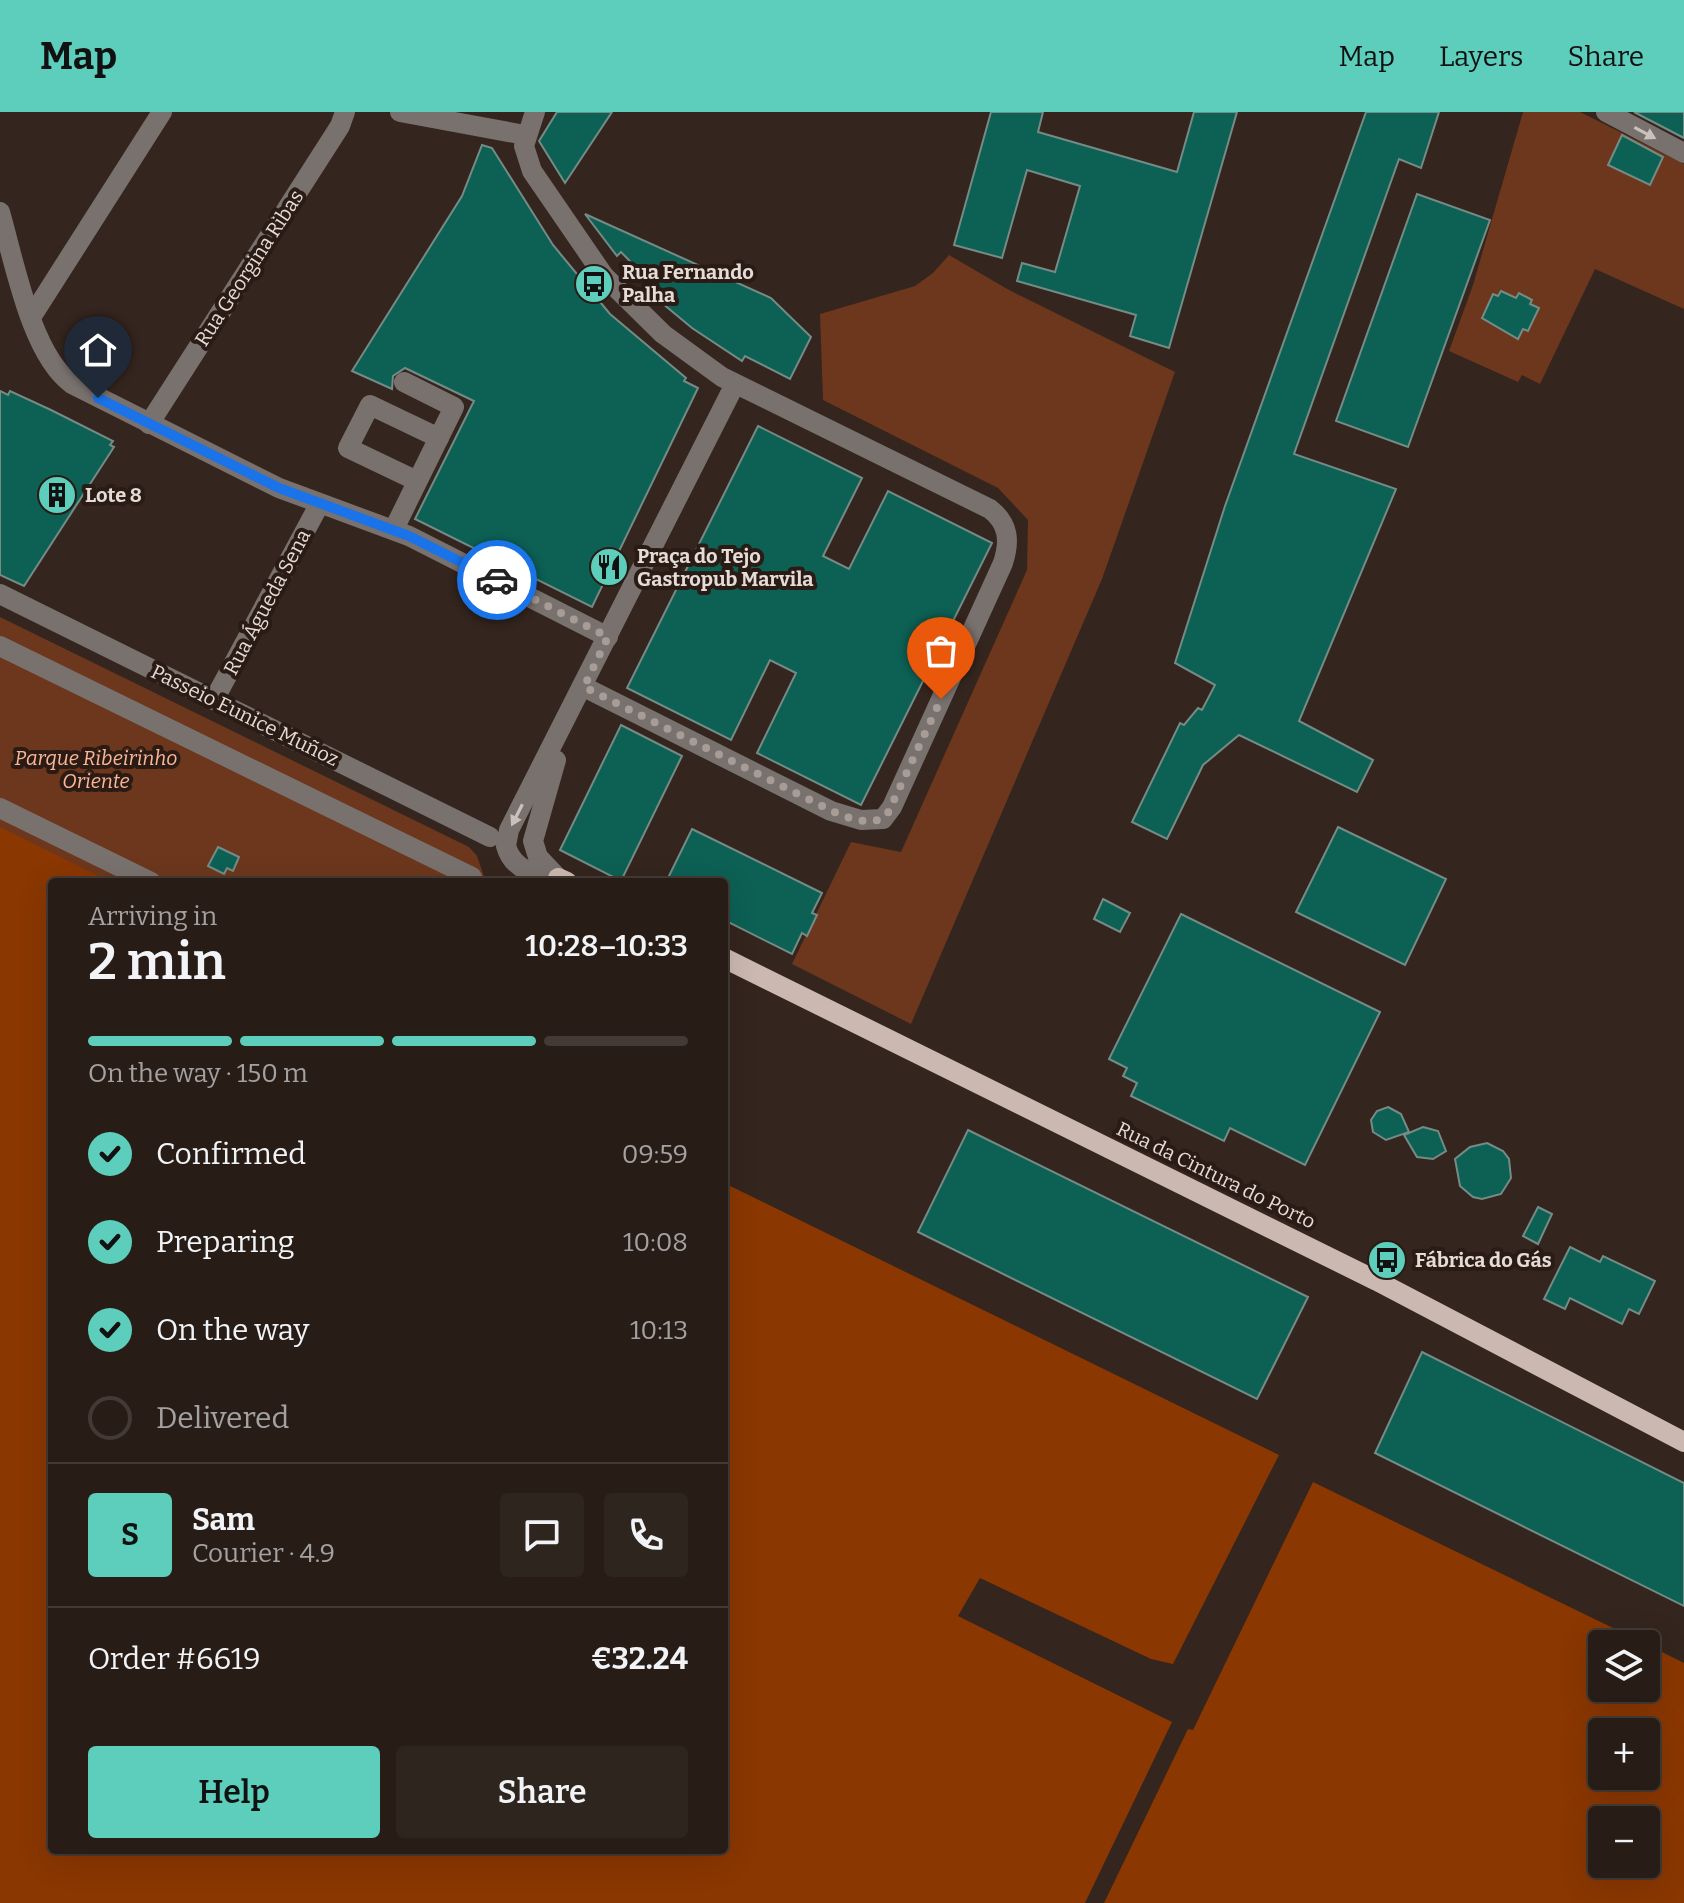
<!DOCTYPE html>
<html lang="en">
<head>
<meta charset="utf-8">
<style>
  :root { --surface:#271c16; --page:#2f251f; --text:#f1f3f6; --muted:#a4a1a1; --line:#433a35; --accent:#5ccebb }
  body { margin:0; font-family:Bitter,serif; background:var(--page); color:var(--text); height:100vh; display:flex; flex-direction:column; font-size:30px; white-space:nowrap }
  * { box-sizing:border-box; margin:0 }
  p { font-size:26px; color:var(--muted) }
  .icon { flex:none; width:44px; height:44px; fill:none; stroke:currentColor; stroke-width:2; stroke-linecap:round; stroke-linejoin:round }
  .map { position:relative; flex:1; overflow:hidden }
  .side { position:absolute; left:48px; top:766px; width:680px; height:976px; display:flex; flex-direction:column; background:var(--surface); border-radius:8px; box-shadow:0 8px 32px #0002,0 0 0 2px var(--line) }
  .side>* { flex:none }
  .buttons { position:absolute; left:1588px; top:1518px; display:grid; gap:16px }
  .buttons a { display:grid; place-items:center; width:72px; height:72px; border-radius:8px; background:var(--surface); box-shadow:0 8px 32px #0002,0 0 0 2px var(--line); font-size:40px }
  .pin { position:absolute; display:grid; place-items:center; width:68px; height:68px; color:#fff; margin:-82px -34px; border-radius:50% 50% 50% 0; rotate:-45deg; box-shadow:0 0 8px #0007 }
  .pin .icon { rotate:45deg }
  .courier { position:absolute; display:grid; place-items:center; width:80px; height:80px; margin:-40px; border:6px solid #1a73e8; border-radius:50%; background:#fff; color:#222; box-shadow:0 2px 10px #0007 }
  .headline em { font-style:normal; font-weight:600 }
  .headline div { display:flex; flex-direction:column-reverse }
  .headline { display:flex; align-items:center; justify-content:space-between; height:136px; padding:0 40px }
  h1 { font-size:52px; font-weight:600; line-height:60px }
  .bar { display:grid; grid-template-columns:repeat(4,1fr); gap:12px 8px; align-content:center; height:96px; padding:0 40px }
  .bar i { height:10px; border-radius:6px; background:var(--line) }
  .bar .on { background:var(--accent) }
  .bar p { grid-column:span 4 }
  .line { display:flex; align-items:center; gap:20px; padding:0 40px; border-top:2px solid var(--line) }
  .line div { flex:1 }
  .round { display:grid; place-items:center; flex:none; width:84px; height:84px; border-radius:8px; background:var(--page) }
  ol { padding:0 40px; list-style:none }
  li { display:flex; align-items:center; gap:24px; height:88px }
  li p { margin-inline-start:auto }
  li .icon { padding:8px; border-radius:50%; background:var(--accent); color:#111; stroke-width:4 }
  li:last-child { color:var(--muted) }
  li i { width:44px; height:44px; border:4px solid var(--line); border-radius:50% }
  .cta { display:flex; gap:16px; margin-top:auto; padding:16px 40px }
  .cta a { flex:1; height:92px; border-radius:8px; background:var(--accent); color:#111; font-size:32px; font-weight:600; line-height:92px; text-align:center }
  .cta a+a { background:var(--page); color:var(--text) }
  header { display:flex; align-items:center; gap:48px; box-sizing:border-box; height:112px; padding:0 40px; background:var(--accent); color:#111 }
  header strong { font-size:38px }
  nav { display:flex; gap:44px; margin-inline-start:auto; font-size:28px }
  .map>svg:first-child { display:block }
  .green { fill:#6c371c }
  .water { fill:#8a3701; fill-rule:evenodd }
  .building { fill:#0d6054; stroke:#758b86; stroke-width:2 }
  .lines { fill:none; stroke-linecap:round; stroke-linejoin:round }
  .minor { stroke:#79716d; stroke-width:20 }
  .major { stroke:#cbb9b1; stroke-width:20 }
  .oneway { fill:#cbc1bc }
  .done { stroke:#a89c96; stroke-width:8; stroke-dasharray:0 14.4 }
  .route { stroke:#1a73e8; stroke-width:10 }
  .labels { text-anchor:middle; stroke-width:8; stroke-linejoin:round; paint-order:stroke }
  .street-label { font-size:20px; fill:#e6dcd7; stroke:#2a1b15 }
  .poi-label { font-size:20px; font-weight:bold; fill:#e6dcd7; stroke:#2a1b15; text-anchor:start }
  .park-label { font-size:20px; font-style:italic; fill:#fdb696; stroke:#2a1b15 }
</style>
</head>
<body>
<header>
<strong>Map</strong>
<nav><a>Map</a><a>Layers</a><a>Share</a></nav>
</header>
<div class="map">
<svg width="1684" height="1791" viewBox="0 0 1684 1791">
  <rect width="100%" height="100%" fill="#34251e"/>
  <!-- green -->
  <g class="green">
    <path d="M1523,0H1580L1684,52V197L1595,157L1540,272L1522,263L1518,270L1449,239L1473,173Z"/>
    <path d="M949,143L1009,178L1175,260L1102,467L911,912L792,852L851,730L901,740L1027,458L1028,408L998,376L823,288L820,202L915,174L933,161Z"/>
    <path d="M0,505L469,735L477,744L486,770H52L0,1098Z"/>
  </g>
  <!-- water -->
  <g class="water">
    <path d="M0,715L111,770H52V1738H724V1071L1279,1343L1173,1552L1151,1547L980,1466L958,1504L1172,1610L1085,1791H0Z"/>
    <path d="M1313,1370L1646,1532H1602V1576H1646V1532L1684,1551V1791H1104L1188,1617L1193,1618ZM1602,1620H1646V1664H1602ZM1602,1708H1646V1752H1602Z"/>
  </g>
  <!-- building -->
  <g class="building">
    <path d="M557,0H612L565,71L539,29Z"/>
    <path d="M991,0H1043L1038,20L1177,60L1194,0H1237L1169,236L1130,224L1136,203L1017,169L1022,151L1055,160L1080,74L1027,58L1002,146L954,133Z"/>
    <path d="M1366,0H1439L1421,56L1399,47L1294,342L1396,377L1299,609L1373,648L1357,680L1239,623L1203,653L1167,727L1132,710L1180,611L1184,613L1198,596L1202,598L1215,573L1175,551L1225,394Z"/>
    <path d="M1634,0H1684V26Z"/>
    <path d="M1622,23L1663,45L1650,73L1608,53Z"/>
    <path d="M482,33L492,36L553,133L610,202L686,266L684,269L698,276L592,495L415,407L474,289L405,256L393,264L392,277L352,259L462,84Z"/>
    <path d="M1417,82L1490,108L1408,335L1336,309Z"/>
    <path d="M585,102L771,186L811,225L790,267L745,244L742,249L692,216L656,186L660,180L621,140L617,144Z"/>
    <path d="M1501,179L1516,186L1519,181L1532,188L1530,192L1539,196L1528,219L1523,217L1518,227L1482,206L1493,182L1498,184Z"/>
    <path d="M0,279L8,283L10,279L51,298L113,329L110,333L114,335L24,474L0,463Z"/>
    <path d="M758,314L862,366L823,444L849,457L888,379L992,431L861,693L757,641L796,561L770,548L731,628L627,576Z"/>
    <path d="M621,613L682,644L621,769L560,738Z"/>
    <path d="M1338,715L1446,767L1405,853L1296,800Z"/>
    <path d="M692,717L822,781L812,801L817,803L807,824L802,821L792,842L724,808V770H666Z"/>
    <path d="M218,735L239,745L233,759L227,756L224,762L208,754Z"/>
    <path d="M1103,787L1130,801L1120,820L1094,807Z"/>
    <path d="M1181,802L1380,900L1305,1053L1230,1016L1224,1029L1131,984L1137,971L1123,964L1127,956L1109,947Z"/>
    <path d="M1388,995L1401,1002L1409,1020L1386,1028L1373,1020L1371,1008L1377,999Z"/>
    <path d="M1423,1015L1438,1019L1446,1039L1433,1047L1417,1045L1404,1023Z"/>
    <path d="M968,1018L1308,1185L1257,1287L918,1120Z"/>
    <path d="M1487,1031L1503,1039L1509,1047L1511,1066L1501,1082L1482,1087L1473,1085L1460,1074L1455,1047L1470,1035Z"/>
    <path d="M1538,1095L1552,1102L1538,1132L1523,1124Z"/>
    <path d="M1570,1135L1600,1150L1603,1144L1655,1169L1639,1202L1629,1197L1622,1212L1570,1186L1565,1197L1544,1187Z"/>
    <path d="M1422,1240L1684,1371V1494L1375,1341Z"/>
  </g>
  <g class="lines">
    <!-- minor -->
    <g class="minor">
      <path d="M400,0L525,23"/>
      <path d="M535,0L524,34L532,59L604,164L663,222L722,265L990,397C1009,412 1010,429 1003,451L892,695L883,707L861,708L831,699L584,575"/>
      <path d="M1606,0L1684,41"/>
      <path d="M0,100C14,148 31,243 72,272L279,376L409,424L608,525"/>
      <path d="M32,204L162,0"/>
      <path d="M149,312L340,14L345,0"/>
      <path d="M417,369L348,336L370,293L439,326"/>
      <path d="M394,417L454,295L404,270"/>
      <path d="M0,482L490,725"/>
      <path d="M0,534L472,765"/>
      <path d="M214,588L319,393"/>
      <path d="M556,648L533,729L538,745L558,766"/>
      <path d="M0,696L151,770"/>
      <path d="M558,766C536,763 513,759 506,734L509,718L735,272"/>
    </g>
    <!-- major -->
    <g class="major">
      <path d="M558,766L567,770"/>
      <path d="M724,846L1377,1169L1684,1330"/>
    </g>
  </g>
  <!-- one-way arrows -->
  <defs><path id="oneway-solid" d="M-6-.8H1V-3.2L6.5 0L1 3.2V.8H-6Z" transform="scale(2)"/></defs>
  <g class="oneway">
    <use href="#oneway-solid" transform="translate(1645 21) rotate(28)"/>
    <use href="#oneway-solid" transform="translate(517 703) rotate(117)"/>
  </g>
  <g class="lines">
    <!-- done -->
    <path class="done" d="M497,468L608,525L584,575L824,695C842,704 870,717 887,703L941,587"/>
    <!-- route -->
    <path class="route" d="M98,286L279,376L409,424L497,468"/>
  </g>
  <!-- icons -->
  <defs>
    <symbol id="bus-disc" viewBox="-11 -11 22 22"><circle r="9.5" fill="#5ccebb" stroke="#2a1b15"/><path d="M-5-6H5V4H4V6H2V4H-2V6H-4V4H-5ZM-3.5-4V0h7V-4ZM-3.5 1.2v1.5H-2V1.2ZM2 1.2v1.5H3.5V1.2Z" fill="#111"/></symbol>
    <symbol id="building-disc" viewBox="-11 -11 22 22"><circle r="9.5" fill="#5ccebb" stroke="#2a1b15"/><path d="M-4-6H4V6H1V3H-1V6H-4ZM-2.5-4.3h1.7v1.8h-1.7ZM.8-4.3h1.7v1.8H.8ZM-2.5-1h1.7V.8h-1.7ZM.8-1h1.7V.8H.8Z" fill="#111"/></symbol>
    <symbol id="restaurant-disc" viewBox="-11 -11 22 22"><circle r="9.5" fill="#5ccebb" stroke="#2a1b15"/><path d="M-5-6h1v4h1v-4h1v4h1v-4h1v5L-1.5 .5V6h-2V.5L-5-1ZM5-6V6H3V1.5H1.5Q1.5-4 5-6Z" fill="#111"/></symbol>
  </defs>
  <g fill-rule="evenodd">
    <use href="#bus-disc" x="572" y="150" width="44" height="44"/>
    <use href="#building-disc" x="35" y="361" width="44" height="44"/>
    <use href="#restaurant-disc" x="587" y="433" width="44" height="44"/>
    <use href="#bus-disc" x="1365" y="1126" width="44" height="44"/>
  </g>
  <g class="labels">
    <!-- street labels -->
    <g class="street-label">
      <text transform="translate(249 156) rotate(-57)" y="7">Rua Georgina Ribas</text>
      <text transform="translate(267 490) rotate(-62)" y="7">Rua Águeda Sena</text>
      <text transform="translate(245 603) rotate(26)" y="7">Passeio Eunice Muñoz</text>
      <text transform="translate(1216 1063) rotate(26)" y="7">Rua da Cintura do Porto</text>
    </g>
    <!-- poi labels -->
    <g class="poi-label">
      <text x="622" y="167">Rua Fernando<tspan x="622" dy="23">Palha</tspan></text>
      <text x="85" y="390">Lote 8</text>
      <text x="637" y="451">Praça do Tejo<tspan x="637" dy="23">Gastropub Marvila</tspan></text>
      <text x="1415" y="1155">Fábrica do Gás</text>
    </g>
    <!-- park labels -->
    <g class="park-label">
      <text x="96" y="653">Parque Ribeirinho<tspan x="96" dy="23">Oriente</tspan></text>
    </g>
  </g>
</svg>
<div class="buttons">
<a><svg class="icon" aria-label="layers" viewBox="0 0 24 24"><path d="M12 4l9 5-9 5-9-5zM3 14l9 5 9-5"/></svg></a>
<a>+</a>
<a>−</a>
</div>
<div class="pin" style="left:941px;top:587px;background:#ea580c"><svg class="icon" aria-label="bag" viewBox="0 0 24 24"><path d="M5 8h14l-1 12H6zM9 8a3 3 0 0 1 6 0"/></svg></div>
<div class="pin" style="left:98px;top:286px;background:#1f2937"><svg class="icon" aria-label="home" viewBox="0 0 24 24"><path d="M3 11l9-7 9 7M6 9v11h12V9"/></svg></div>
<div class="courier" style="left:497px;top:468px"><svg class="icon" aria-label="car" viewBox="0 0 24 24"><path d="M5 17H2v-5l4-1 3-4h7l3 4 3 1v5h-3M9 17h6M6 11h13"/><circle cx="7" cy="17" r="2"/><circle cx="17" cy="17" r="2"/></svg></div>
<section class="side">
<div class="headline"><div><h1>2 min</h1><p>Arriving in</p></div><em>10:28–10:33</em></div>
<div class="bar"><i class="on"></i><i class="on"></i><i class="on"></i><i></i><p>On the way · 150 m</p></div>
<ol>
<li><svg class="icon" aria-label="check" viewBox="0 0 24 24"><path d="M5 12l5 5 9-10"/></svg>Confirmed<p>09:59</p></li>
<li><svg class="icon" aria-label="check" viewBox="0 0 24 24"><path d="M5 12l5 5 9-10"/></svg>Preparing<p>10:08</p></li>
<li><svg class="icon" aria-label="check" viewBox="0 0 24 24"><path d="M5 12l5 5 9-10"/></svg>On the way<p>10:13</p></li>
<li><i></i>Delivered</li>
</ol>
<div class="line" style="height:144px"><b class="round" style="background:var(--accent);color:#111">S</b><div><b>Sam</b><p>Courier · 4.9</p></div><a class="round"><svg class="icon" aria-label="chat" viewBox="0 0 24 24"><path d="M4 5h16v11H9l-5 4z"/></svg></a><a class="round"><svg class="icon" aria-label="phone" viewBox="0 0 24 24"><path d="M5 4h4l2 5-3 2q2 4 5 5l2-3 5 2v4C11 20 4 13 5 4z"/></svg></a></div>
<div class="line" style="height:104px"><div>Order #6619</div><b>€32.24</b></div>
<div class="cta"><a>Help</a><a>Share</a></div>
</section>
</div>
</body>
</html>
